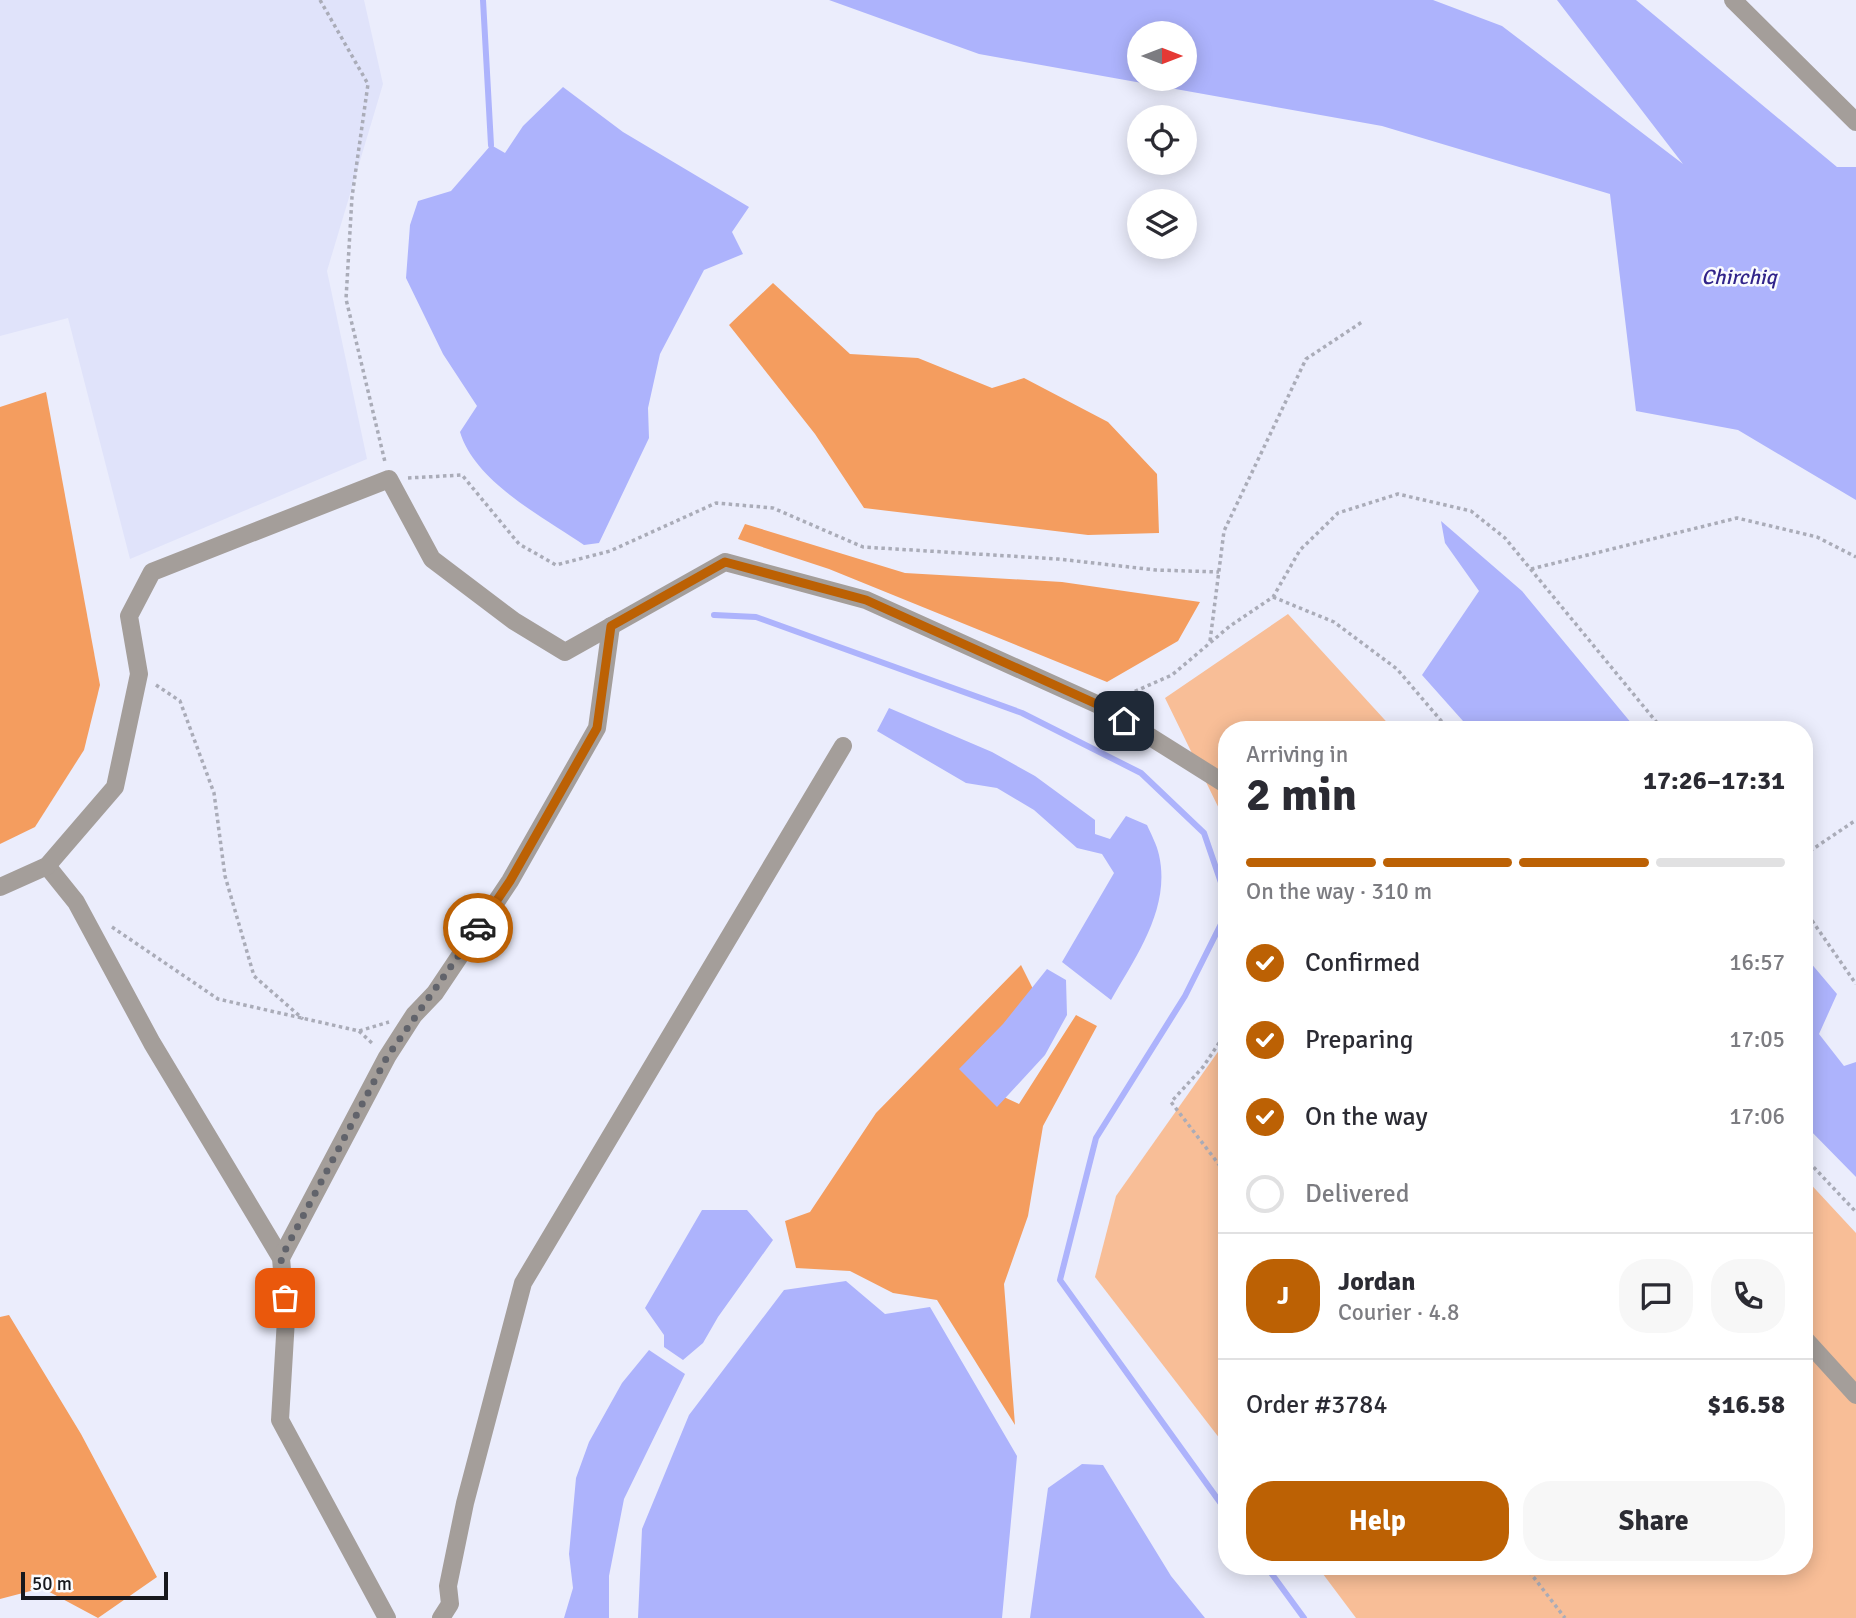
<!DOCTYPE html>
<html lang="en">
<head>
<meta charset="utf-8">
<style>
  :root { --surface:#fff; --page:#f7f7f7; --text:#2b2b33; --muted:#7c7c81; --line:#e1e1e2; --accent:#bc6104 }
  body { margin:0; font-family:Signika,sans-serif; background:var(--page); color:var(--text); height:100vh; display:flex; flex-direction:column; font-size:26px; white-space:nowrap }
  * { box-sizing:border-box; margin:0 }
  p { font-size:23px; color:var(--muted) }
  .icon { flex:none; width:38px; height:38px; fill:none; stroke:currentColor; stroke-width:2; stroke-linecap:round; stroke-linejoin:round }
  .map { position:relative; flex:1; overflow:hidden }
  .side { position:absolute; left:1218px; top:721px; width:595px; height:854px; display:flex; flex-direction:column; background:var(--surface); border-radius:28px; box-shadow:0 4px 18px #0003 }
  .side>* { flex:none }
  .needle { width:46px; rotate:90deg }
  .tools { position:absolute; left:1127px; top:21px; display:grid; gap:14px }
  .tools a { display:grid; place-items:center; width:70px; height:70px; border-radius:50%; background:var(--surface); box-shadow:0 4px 18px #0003; font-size:35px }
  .scale { position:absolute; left:21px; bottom:18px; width:147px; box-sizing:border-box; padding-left:7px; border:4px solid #17181d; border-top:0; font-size:19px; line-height:24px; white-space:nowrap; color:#17181d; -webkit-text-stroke:5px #fafbfe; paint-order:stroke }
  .pin { position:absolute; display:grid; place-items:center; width:60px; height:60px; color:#fff; margin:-30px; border-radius:14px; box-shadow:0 4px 10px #0006 }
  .courier { position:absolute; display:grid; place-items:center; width:70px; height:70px; margin:-35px; border:5px solid #bc6104; border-radius:50%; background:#fff; color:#222; box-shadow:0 2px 9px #0007 }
  .headline em { font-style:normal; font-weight:700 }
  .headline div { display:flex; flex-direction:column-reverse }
  .headline { display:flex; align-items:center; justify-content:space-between; height:119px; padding:0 28px }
  h1 { font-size:46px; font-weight:700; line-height:52px }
  .bar { display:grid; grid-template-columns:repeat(4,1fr); gap:10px 7px; align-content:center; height:84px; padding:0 28px }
  .bar i { height:9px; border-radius:5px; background:var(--line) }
  .bar .active { background:var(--accent) }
  .bar p { grid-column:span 4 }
  .line { display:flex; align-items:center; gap:18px; padding:0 28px; border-top:2px solid var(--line) }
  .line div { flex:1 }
  .round { display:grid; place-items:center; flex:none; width:74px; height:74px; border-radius:28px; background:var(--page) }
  ol { padding:0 28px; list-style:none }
  li { display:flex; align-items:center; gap:21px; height:77px }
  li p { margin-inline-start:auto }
  li .icon { padding:7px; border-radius:50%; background:var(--accent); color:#fff; stroke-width:4 }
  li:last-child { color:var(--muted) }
  li i { width:38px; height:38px; border:4px solid var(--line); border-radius:50% }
  .cta { display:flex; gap:14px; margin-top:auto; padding:14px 28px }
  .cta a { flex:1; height:80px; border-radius:28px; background:var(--accent); color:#fff; font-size:28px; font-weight:700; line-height:80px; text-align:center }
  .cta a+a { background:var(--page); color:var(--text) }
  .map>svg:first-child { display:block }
  .built { fill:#e0e3fa }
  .green { fill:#f8be97 }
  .forest { fill:#f49d5f }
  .water { fill:#adb3fc; fill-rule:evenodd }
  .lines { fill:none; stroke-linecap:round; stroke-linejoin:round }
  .stream { stroke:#adb3fc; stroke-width:6 }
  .path { stroke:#aaacb8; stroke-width:3.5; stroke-dasharray:3.5 3.5; stroke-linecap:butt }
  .street { stroke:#a49e9a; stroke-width:18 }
  .done { stroke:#61636b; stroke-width:7; stroke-dasharray:0 12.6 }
  .route { stroke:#bc6104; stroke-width:9 }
  .labels { text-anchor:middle; stroke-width:5; stroke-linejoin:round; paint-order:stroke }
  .water-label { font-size:21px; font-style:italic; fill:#31248a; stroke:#fafbfe }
</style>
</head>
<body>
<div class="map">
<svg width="1856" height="1618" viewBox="0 0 1856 1618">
  <rect width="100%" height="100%" fill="#ebedfc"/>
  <!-- built -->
  <path class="built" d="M0,0H364L383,84L327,271L367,459L130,559L68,318L0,336Z"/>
  <!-- green -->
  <g class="green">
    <path d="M1288,614L1394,730H1227V825L1165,698Z"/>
    <path d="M1227,1039V1448L1095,1277L1116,1196Z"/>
    <path d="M1804,1177L1856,1233V1618H1356L1317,1566H1804Z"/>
  </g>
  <!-- forest -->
  <g class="forest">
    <path d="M773,283L850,354L918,358L992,388L1024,378L1108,422L1157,474L1159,533L1088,535L864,508L815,434L729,325Z"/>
    <path d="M46,392L100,685L84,750L35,827L0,844V407Z"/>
    <path d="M745,524L905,573L1062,582L1200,602L1178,641L1107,682L829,569L738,539Z"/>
    <path d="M1021,965L1033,989L980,1086L1019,1104L1076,1015L1097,1026L1043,1126L1028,1216L1004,1284L1015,1425L937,1300L893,1293L850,1271L796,1268L785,1221L810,1212L876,1113Z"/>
    <path d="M9,1315L81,1434L157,1577L98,1618L42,1588L0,1599V1317Z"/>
  </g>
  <!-- water -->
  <g class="water">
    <path d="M829,0H1433L1502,26L1683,164L1557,0H1636L1837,167H1856V500L1738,430L1636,411L1610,194L1382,126L979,54ZM1139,33H1185V79H1139Z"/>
    <path d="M563,87L623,132L749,207L732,232L743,254L704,270L660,354L648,408L649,438L599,543L584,545C543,517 475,482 460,432L477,406L443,354L406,278L410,225L418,201L451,191L491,145L505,153L523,126Z"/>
    <path d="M1441,521L1522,591L1637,730H1471L1422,675L1479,591L1445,543Z"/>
    <path d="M889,708L992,752L1035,776L1095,820V834L1110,839L1126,816L1147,825C1151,834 1157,845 1159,855C1171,908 1136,956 1111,1000L1062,962L1114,873L1102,854L1077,848L1034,810L997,788L966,783L877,731Z"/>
    <path d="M1804,955L1837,994L1819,1034L1844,1066L1856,1062V1177L1804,1124Z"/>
    <path d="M1047,969L1066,980L1067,1015L1045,1055L997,1107L959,1069L1003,1024Z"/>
    <path d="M702,1210H747L773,1240L718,1317L703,1343L683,1360L664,1347V1335L645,1308Z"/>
    <path d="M846,1281L885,1314L930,1307L1017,1456L1002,1618H638L642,1529L689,1415L784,1290Z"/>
    <path d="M649,1350L685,1374L624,1499L609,1576V1618H564L573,1588L569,1554L576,1478L589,1442L622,1383Z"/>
    <path d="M1082,1464L1103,1465L1171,1576L1205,1618H1030L1048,1488Z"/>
  </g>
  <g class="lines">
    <!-- stream -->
    <g class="stream">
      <path d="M483,0L491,145"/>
      <path d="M714,615L756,617L1022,713L1141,773L1204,833L1227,900"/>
      <path d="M1227,912L1185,996L1096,1138L1060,1280L1227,1512"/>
      <path d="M1266,1566L1304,1618"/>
    </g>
    <!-- path -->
    <g class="path">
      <path d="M320,0L368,84L352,197L346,299L385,462"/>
      <path d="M408,478L462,475L519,544L556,565L610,551L716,503L773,508L863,547L1058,559L1156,570L1219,572"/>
      <path d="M1531,569L1737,518L1817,537L1856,557"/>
      <path d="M1273,597L1334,622L1397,669L1449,730"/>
      <path d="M1210,641L1224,531L1306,359L1362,322"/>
      <path d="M156,685L180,701L214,793L225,876L254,976L303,1019"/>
      <path d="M1122,697L1172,675L1230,626L1273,597L1300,550L1338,513L1398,494L1471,511L1505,538L1663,730"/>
      <path d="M1223,801L1227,815"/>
      <path d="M1804,855L1856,820"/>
      <path d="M1804,909L1856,984"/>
      <path d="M112,927L218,999L359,1031L389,1022"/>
      <path d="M359,1031L373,1044"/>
      <path d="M1227,1031L1203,1067L1171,1102L1227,1175"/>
      <path d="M1804,1157L1856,1212"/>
      <path d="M1525,1566L1565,1618"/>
    </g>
    <!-- street -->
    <g class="street">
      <path d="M1733,0L1856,122"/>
      <path d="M47,866L76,902L152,1043L281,1258L286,1319L280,1420L387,1618"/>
      <path d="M0,887L47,866L115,787L139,674L129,616L152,572L389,479L432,559L514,621L565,652L725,562L866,600L1101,706L1227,785"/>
      <path d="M281,1258L387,1057L414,1015L435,993L510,881L597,728L611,626"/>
      <path d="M1804,1338L1856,1395"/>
      <path d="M441,1618L450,1604L448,1586L465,1503L523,1283L843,746"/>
    </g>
  </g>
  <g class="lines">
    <!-- done -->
    <path class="done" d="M285,1298L281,1258L387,1057L478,928"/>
    <!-- route -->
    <path class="route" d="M478,928L510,881L597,728L611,626L725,562L866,600L1101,706L1124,721"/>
  </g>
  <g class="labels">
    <!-- water labels -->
    <g class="water-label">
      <text x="1739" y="284">Chirchiq</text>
    </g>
  </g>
</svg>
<div class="tools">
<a><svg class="needle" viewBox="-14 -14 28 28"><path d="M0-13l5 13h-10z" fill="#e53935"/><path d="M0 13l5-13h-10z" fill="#7c7c81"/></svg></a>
<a><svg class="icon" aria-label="locate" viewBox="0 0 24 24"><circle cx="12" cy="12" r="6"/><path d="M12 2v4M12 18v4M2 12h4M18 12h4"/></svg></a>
<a><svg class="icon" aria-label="layers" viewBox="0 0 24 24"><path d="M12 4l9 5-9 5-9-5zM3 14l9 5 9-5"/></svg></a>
</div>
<div class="scale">50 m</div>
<div class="pin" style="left:285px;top:1298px;background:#ea580c"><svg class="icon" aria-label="bag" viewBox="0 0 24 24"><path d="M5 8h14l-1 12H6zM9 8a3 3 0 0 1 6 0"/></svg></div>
<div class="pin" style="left:1124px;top:721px;background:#1f2937"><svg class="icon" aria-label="home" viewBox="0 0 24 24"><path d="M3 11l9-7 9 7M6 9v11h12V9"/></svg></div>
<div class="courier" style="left:478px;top:928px"><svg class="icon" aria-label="car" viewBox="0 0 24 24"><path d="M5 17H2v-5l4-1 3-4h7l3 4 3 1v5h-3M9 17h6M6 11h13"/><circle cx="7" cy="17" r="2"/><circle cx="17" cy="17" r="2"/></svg></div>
<section class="side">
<div class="headline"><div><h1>2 min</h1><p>Arriving in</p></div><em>17:26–17:31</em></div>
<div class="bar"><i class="active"></i><i class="active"></i><i class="active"></i><i></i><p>On the way · 310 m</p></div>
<ol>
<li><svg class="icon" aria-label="check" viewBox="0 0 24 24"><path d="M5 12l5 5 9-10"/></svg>Confirmed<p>16:57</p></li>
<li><svg class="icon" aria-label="check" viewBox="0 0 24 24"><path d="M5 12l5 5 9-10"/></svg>Preparing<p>17:05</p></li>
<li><svg class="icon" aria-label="check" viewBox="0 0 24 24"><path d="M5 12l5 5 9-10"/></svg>On the way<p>17:06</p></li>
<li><i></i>Delivered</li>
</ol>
<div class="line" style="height:126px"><b class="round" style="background:var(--accent);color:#fff">J</b><div><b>Jordan</b><p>Courier · 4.8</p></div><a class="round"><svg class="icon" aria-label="chat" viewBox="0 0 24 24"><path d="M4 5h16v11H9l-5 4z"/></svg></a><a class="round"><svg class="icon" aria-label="phone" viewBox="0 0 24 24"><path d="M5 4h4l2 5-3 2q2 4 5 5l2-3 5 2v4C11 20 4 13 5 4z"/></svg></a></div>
<div class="line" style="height:91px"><div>Order #3784</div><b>$16.58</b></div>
<div class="cta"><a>Help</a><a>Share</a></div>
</section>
</div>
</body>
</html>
